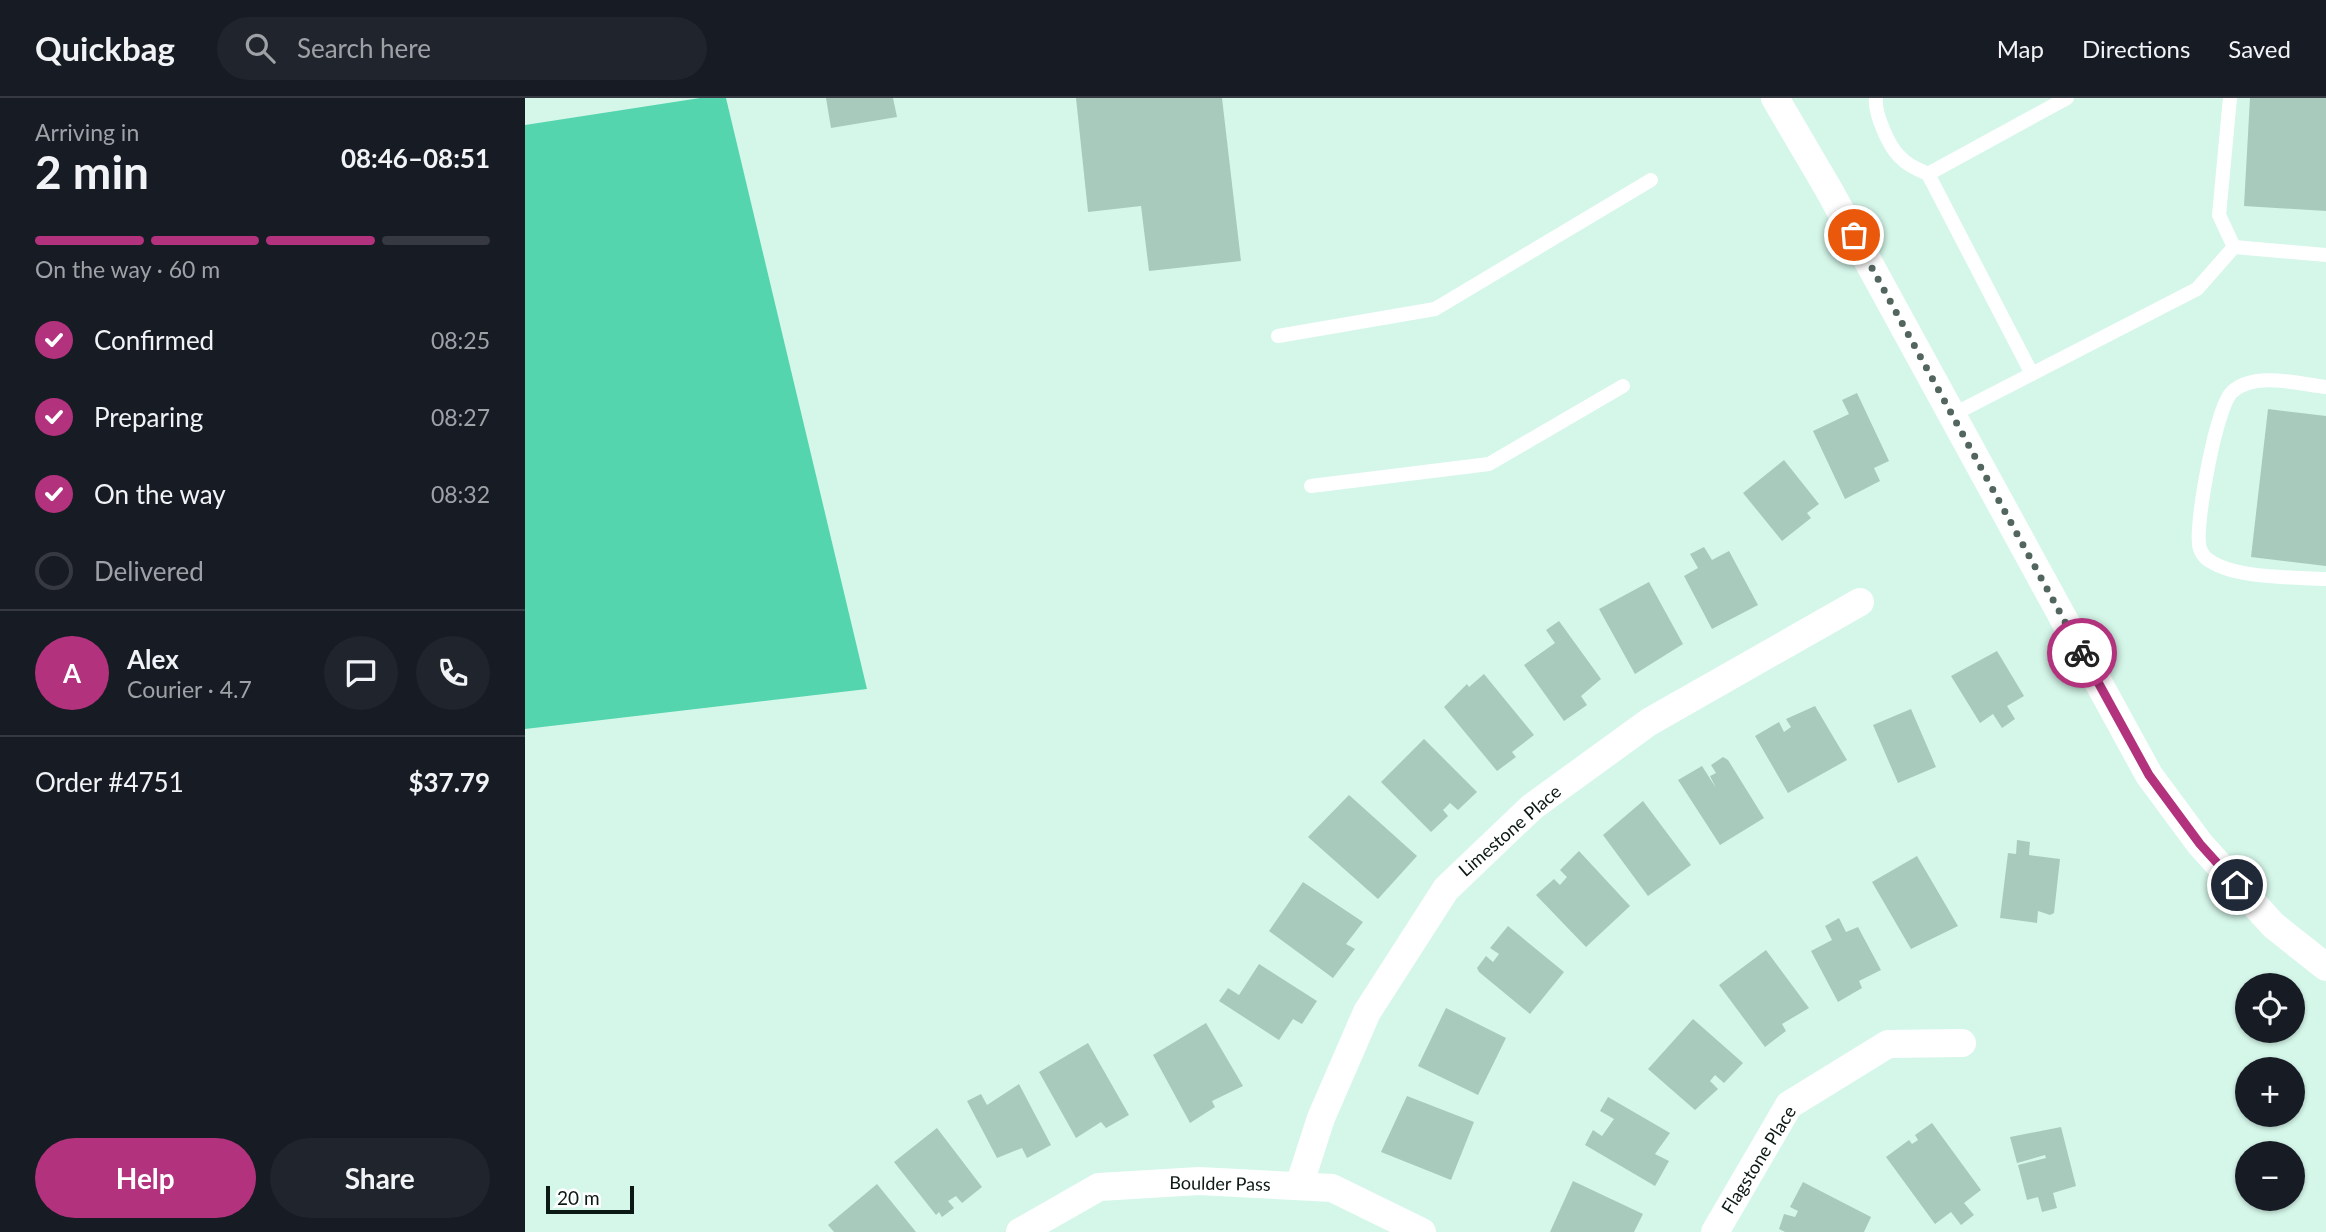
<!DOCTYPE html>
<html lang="en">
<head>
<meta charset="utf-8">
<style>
  :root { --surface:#171b24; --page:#20242c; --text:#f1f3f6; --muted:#9ea1a6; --line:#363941; --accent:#b3327d }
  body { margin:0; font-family:Lato,sans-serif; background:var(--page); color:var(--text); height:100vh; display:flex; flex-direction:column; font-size:26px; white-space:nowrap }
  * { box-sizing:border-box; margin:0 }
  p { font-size:23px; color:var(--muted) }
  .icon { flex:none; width:38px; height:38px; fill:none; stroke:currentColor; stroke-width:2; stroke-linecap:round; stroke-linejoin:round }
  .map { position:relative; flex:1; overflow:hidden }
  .drawer { display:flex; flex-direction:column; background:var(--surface); width:525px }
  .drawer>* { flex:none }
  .tools { position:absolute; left:1710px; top:875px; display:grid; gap:14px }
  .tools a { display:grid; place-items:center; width:70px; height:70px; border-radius:50%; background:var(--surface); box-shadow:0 2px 5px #0004; font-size:35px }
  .scale { position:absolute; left:21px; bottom:18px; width:88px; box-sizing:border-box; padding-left:7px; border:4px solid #0b1813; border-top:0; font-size:19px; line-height:24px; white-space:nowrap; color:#0b1813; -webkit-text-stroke:5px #fff; paint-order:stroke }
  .pin { position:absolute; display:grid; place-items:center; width:60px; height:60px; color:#fff; margin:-30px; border:4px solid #fff; border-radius:50%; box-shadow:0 2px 7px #0007 }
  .courier { position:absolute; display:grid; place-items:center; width:70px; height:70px; margin:-35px; border:5px solid #b3327d; border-radius:50%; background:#fff; color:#222; box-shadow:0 2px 9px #0007 }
  .head em { font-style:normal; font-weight:700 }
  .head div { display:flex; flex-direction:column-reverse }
  .head { display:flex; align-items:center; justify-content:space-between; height:119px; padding:0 35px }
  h1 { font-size:46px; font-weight:700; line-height:52px }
  .bar { display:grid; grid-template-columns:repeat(4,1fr); gap:10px 7px; align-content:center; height:84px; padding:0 35px }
  .bar i { height:9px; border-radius:5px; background:var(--line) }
  .bar .on { background:var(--accent) }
  .bar p { grid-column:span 4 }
  .line { display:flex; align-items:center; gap:18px; padding:0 35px; border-top:2px solid var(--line) }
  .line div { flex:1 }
  .round { display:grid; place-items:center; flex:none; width:74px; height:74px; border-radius:37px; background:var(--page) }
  ol { padding:0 35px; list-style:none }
  li { display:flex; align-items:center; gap:21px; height:77px }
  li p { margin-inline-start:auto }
  li .icon { padding:7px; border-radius:50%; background:var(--accent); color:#fff; stroke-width:4 }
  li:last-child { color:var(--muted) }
  li i { width:38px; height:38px; border:4px solid var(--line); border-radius:50% }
  .cta { display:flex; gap:14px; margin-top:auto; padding:14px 35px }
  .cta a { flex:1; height:80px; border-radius:42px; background:var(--accent); color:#fff; font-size:28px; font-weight:700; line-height:80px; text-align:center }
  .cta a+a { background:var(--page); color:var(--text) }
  header { display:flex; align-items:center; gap:42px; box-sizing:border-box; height:98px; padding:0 35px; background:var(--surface); border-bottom:2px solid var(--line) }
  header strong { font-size:33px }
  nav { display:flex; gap:38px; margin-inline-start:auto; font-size:24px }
  .search { width:490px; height:63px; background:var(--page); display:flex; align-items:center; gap:18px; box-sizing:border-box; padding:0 24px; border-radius:38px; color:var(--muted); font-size:26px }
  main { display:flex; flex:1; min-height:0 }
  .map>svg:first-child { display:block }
  .forest { fill:#55d5ad }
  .building { fill:#a8cabc }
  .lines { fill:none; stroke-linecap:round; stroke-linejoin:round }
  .service { stroke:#fff; stroke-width:14 }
  .minor { stroke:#fff; stroke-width:28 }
  .done { stroke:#52665e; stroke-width:7; stroke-dasharray:0 12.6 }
  .route { stroke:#b3327d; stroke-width:9 }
  .labels { text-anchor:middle; stroke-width:5; stroke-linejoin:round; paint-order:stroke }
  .street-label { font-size:18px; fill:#0b1813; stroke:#fff }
</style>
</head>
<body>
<header>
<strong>Quickbag</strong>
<div class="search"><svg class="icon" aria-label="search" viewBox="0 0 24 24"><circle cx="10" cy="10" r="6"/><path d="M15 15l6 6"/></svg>Search here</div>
<nav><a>Map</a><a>Directions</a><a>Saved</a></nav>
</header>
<main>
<section class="drawer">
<div class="head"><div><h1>2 min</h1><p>Arriving in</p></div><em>08:46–08:51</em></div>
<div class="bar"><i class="on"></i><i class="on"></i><i class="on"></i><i></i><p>On the way · 60 m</p></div>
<ol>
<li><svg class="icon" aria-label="check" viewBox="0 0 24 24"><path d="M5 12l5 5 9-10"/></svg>Confirmed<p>08:25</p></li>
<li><svg class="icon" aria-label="check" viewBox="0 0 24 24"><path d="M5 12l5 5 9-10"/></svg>Preparing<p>08:27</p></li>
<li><svg class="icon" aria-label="check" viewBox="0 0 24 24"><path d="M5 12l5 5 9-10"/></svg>On the way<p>08:32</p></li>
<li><i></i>Delivered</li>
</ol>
<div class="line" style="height:126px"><b class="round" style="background:var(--accent);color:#fff">A</b><div><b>Alex</b><p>Courier · 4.7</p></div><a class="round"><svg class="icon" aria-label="chat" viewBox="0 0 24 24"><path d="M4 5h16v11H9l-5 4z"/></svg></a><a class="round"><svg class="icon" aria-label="phone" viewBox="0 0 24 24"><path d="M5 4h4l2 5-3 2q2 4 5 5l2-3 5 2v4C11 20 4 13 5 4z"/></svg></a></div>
<div class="line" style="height:91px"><div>Order #4751</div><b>$37.79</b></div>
<div class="cta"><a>Help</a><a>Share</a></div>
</section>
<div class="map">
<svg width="1801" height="1134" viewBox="0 0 1801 1134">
  <rect width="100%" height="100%" fill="#d5f7ea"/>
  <!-- forest -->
  <path class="forest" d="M175,0H201L342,591L0,631V27Z"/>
  <!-- building -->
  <g class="building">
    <path d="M301,0H368L372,19L306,30Z"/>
    <path d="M551,0H697L716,163L624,173L616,108L563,114Z"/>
    <path d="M1725,0H1801V113L1719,108Z"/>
    <path d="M1332,295L1364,363L1349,370L1355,383L1320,401L1288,333L1324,316L1317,302Z"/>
    <path d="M1743,311L1801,318V468L1726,459Z"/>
    <path d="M1259,362L1294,406L1282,415L1286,420L1257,443L1218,395Z"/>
    <path d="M1179,449L1187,462L1204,453L1233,507L1187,531L1159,478L1173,470L1165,456Z"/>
    <path d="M1124,484L1158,546L1110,576L1074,511Z"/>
    <path d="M1034,523L1076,581L1056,598L1062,607L1039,623L999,567L1030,545L1021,532Z"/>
    <path d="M1472,553L1499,598L1482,608L1490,621L1477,630L1468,616L1455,625L1426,578Z"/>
    <path d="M959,576L1009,637L987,654L991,659L972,673L919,609L942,586L944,589Z"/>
    <path d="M1290,608L1322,662L1263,695L1230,638L1254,624L1259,634L1266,629L1261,621Z"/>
    <path d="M1386,611L1411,669L1373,685L1348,627Z"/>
    <path d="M899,641L952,694L933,712L925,705L918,712L923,718L906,734L856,684Z"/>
    <path d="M1198,659L1203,662L1239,720L1195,747L1153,682L1177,668L1191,690L1185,678L1191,675L1186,667Z"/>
    <path d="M824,697L892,758L853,801L783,739Z"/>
    <path d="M1118,703L1166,767L1123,798L1078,737Z"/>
    <path d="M1492,742L1505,744L1504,757L1535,761L1529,815L1525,817L1513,813L1512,825L1475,820L1483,755L1491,756Z"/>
    <path d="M1054,753L1105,808L1061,849L1011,797L1029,781L1035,787L1042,779L1035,772Z"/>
    <path d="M1392,758L1433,828L1386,851L1347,784Z"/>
    <path d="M778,784L838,824L821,846L830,851L808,880L744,833Z"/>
    <path d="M1314,820L1321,834L1333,829L1356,872L1334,883L1337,890L1313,904L1286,853L1307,842L1300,828Z"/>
    <path d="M983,828L1039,874L1005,916L954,874L952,870L961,858L968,864L974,856L965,850Z"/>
    <path d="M1241,852L1284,910L1257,926L1261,933L1240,949L1194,887Z"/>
    <path d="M734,866L792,903L777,926L768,921L754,942L694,903L703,890L714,897Z"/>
    <path d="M921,910L981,940L953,997L893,968Z"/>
    <path d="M1168,921L1218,965L1199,985L1190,977L1185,983L1193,991L1170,1012L1123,971Z"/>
    <path d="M681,925L718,988L687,1003L690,1009L665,1025L628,957Z"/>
    <path d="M563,945L604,1017L581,1030L576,1024L551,1040L514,974Z"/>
    <path d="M494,986L526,1047L502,1060L497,1050L472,1060L442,1003L456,996L462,1007Z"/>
    <path d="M882,998L949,1024L926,1082L856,1054Z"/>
    <path d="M1083,999L1145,1035L1130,1056L1144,1063L1130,1088L1060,1047L1068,1032L1077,1038L1089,1021L1075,1013Z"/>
    <path d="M1407,1025L1456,1092L1439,1105L1449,1117L1436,1127L1426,1114L1410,1126L1361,1059L1384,1042L1387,1046L1393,1042L1390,1037Z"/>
    <path d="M1536,1029L1551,1088L1528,1095L1532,1110L1517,1114L1513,1099L1502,1102L1493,1067L1521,1060L1520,1057L1492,1065L1485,1039Z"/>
    <path d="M412,1030L457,1089L437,1105L431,1098L423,1103L429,1110L417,1119L414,1114L411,1117L369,1064Z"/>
    <path d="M1048,1083L1118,1116L1109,1134H1025Z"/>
    <path d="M1278,1084L1346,1119L1339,1134H1260L1254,1131L1259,1116L1270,1119L1273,1113L1265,1109Z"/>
    <path d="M352,1086L391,1134H309L303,1127Z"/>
  </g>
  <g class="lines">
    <!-- service -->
    <g class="service">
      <path d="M1351,0C1349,14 1363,47 1374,58C1382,67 1392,71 1403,76"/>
      <path d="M1705,0L1694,117L1709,149"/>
      <path d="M1709,149L1801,157"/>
      <path d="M753,238L910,211L1126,82"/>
      <path d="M1507,276L1403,76L1542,0"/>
      <path d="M1801,289C1774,286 1729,273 1707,294C1691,309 1671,422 1674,445C1674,452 1679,460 1685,463C1712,481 1769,479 1801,481"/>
      <path d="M1427,317L1672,191L1709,149"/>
      <path d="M786,388L964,366L1098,288"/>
    </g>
    <!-- minor -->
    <g class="minor">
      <path d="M1250,0L1304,92L1624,677L1675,746L1748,827L1801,869"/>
      <path d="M774,1088L796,1020L842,914L921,791L1007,709L1124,624L1335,504"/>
      <path d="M495,1134L574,1089L674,1083L807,1090L897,1134"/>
      <path d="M1190,1134L1264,1007L1363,946L1437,945"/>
    </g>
  </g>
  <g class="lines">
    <!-- done -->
    <path class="done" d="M1329,137L1557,555"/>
    <!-- route -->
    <path class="route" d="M1557,555L1624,677L1675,746L1712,787"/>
  </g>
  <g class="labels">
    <!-- street labels -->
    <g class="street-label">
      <text transform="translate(985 733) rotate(-41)" y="6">Limestone Place</text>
      <text transform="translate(1234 1062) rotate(-58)" y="6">Flagstone Place</text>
      <text transform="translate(695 1086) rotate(1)" y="6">Boulder Pass</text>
    </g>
  </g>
</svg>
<div class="tools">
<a><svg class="icon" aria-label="locate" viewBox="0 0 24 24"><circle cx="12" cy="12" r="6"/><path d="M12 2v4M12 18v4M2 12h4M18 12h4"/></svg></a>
<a>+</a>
<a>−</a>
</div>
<div class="scale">20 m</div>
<div class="pin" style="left:1329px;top:137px;background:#ea580c"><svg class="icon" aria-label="bag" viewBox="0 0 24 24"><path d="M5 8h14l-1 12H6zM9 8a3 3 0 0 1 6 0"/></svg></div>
<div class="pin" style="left:1712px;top:787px;background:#1f2937"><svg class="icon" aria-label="home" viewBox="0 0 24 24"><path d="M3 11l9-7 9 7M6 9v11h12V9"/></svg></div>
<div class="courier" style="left:1557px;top:555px"><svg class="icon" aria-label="bike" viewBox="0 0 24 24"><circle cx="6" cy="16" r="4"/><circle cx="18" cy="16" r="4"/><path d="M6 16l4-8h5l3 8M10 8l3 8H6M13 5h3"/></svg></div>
</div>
</main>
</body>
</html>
